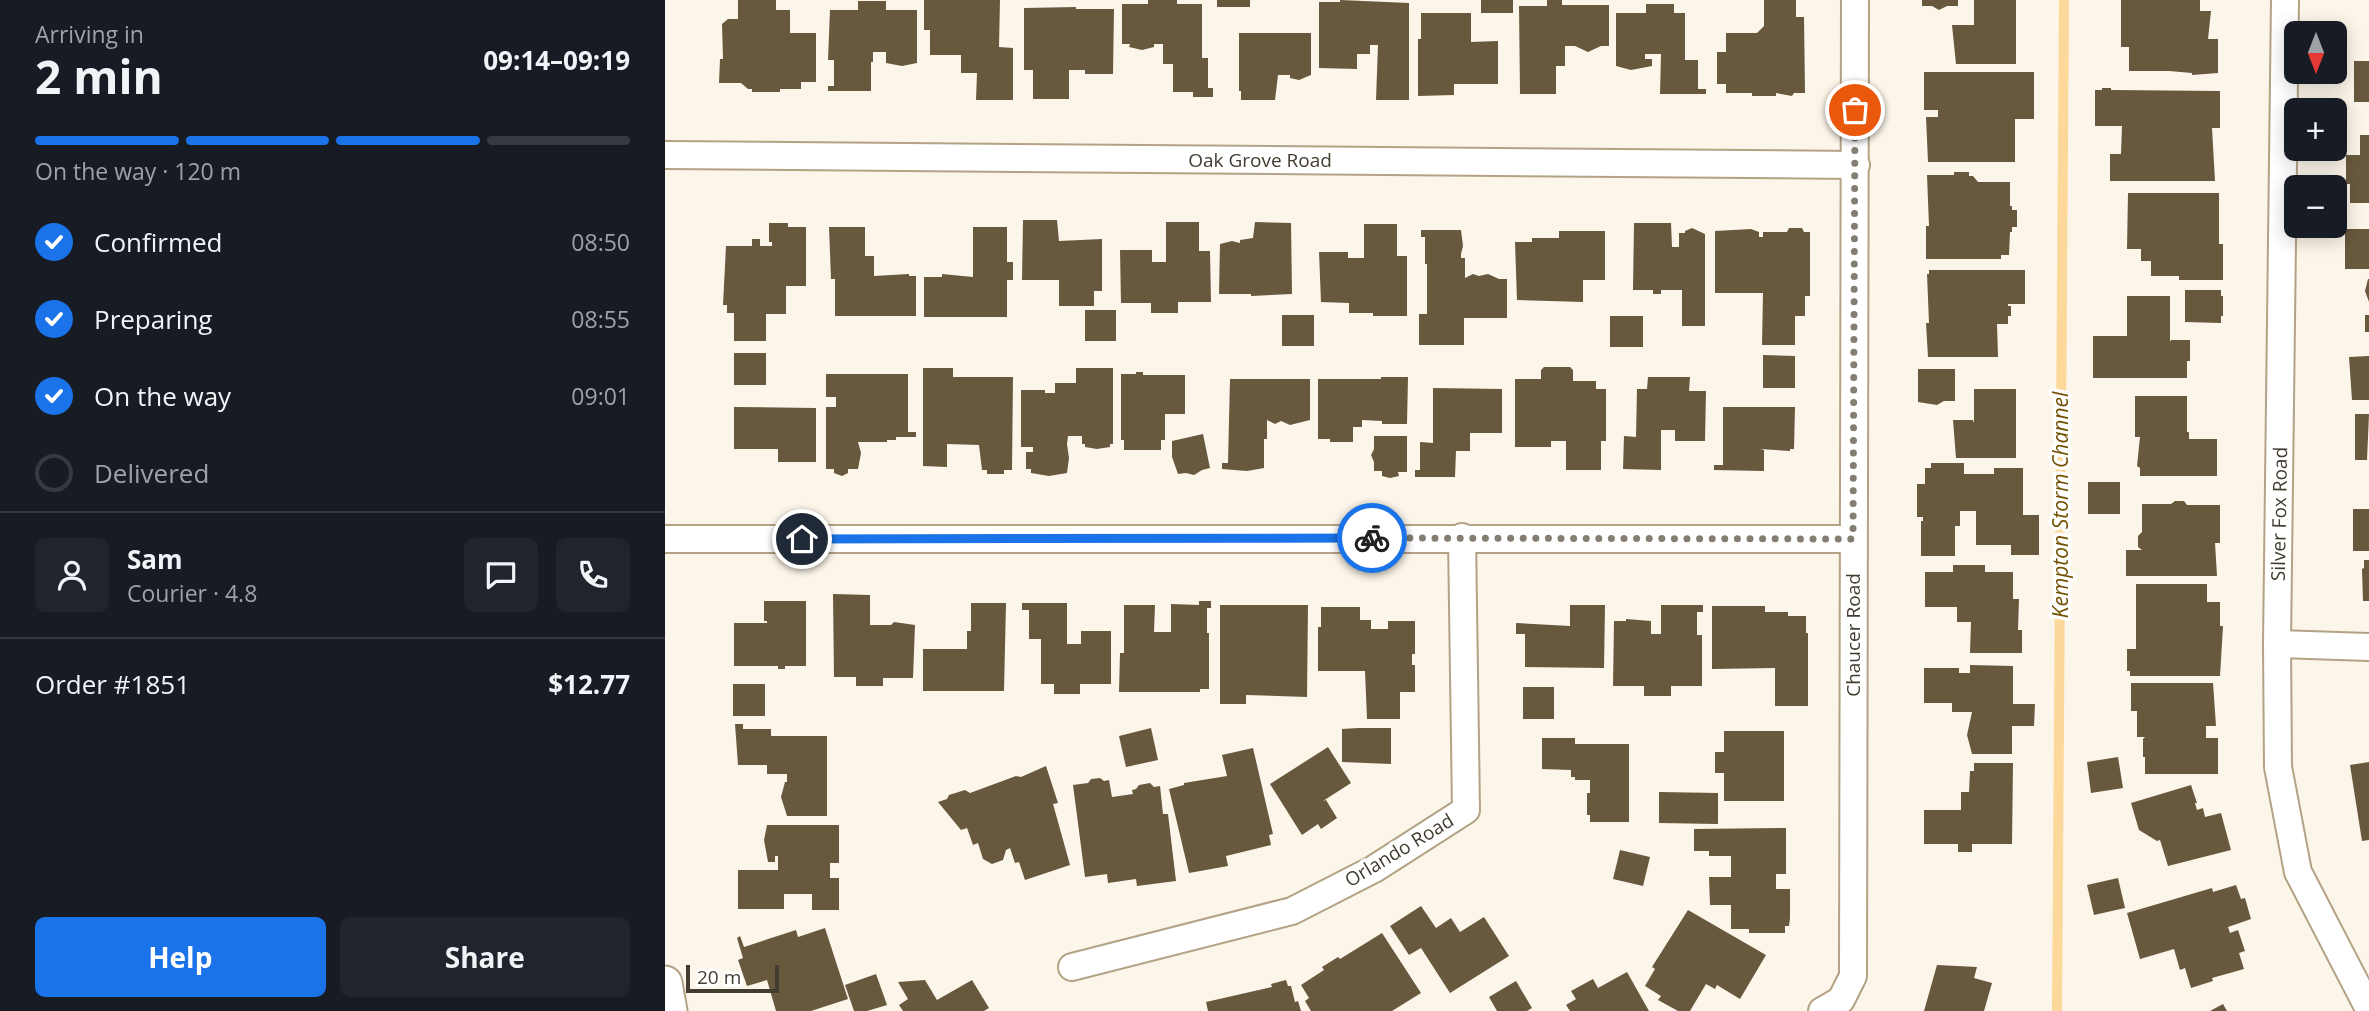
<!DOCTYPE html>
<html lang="en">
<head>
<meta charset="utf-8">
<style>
  :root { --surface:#171b24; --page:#20242c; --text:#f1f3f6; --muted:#9ea1a6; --line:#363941; --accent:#1a73e8 }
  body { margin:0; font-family:"Open Sans",sans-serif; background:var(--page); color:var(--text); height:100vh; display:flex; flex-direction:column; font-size:26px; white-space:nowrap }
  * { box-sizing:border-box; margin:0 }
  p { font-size:23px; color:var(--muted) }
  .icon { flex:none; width:38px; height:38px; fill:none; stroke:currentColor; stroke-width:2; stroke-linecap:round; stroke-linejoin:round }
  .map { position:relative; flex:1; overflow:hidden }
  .panel { display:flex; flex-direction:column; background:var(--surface); width:665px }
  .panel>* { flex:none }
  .needle { width:46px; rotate:180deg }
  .buttons { position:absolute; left:1619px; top:21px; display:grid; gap:14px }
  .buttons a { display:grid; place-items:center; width:63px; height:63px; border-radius:10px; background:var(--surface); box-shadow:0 4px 18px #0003; font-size:35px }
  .scale { position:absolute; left:21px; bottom:18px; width:93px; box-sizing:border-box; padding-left:7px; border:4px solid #433c30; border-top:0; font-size:19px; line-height:24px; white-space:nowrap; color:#433c30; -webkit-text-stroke:5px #fff; paint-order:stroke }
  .pin { position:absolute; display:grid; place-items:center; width:60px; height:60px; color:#fff; margin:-30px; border:4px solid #fff; border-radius:50%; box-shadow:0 2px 7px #0007 }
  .courier { position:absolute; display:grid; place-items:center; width:70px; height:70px; margin:-35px; border:5px solid #1a73e8; border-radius:50%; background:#fff; color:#222; box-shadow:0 2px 9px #0007 }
  .head em { font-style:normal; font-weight:700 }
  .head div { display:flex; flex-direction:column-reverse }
  .head { display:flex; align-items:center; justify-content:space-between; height:119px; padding:0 35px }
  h1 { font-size:46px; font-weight:700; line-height:52px }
  .bar { display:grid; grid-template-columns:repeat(4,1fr); gap:10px 7px; align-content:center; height:84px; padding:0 35px }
  .bar i { height:9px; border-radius:5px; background:var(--line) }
  .bar .selected { background:var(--accent) }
  .bar p { grid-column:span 4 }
  .line { display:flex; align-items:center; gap:18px; padding:0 35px; border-top:2px solid var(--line) }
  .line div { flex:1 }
  .round { display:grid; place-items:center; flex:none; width:74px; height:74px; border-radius:10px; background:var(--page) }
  ol { padding:0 35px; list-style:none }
  li { display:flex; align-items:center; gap:21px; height:77px }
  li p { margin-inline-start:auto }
  li .icon { padding:7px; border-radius:50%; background:var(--accent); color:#fff; stroke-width:4 }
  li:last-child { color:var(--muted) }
  li i { width:38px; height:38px; border:4px solid var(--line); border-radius:50% }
  .cta { display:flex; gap:14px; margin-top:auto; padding:14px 35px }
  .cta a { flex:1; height:80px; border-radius:10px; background:var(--accent); color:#fff; font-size:28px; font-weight:700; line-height:80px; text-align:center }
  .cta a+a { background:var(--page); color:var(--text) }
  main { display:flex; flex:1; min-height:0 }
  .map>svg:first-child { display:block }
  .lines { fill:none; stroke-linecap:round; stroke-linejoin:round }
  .stream { stroke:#fcd89b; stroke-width:10 }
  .building { fill:#68583d }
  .minor-casing { stroke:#b4a285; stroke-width:30 }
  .tertiary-casing { stroke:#b4a285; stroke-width:37 }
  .minor { stroke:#fff; stroke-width:26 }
  .tertiary { stroke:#fff; stroke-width:33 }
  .done { stroke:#847d71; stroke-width:7; stroke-dasharray:0 12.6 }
  .route { stroke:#1a73e8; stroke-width:9 }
  .labels { text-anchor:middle; stroke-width:7; stroke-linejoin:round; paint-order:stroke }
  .street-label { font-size:19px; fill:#433c30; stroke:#fff }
  .water-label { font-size:21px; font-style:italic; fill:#725001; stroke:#fff }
</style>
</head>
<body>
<main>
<section class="panel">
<div class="head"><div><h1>2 min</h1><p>Arriving in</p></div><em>09:14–09:19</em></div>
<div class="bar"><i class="selected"></i><i class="selected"></i><i class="selected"></i><i></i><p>On the way · 120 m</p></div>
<ol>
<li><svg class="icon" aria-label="check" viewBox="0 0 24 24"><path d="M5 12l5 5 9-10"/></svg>Confirmed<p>08:50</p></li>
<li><svg class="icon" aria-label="check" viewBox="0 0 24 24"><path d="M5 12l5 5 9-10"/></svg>Preparing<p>08:55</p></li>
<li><svg class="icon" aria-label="check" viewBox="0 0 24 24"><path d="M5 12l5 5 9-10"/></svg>On the way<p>09:01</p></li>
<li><i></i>Delivered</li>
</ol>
<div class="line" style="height:126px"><a class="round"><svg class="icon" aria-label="person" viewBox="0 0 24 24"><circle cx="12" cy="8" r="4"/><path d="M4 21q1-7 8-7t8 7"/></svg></a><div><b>Sam</b><p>Courier · 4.8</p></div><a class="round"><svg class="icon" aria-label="chat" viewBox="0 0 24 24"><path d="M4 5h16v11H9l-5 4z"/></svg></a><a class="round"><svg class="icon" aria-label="phone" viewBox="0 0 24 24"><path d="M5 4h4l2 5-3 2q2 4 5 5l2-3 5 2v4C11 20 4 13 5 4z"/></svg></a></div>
<div class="line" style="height:91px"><div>Order #1851</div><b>$12.77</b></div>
<div class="cta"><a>Help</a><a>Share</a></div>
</section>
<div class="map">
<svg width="1704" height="1011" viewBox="0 0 1704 1011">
  <rect width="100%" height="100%" fill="#fcf5e9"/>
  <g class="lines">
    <!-- stream -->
    <path class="stream" d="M1392,1011L1399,0"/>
  </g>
  <!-- building -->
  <g class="building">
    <path d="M73,0H111V10H125V33H151V82H136V89H115V92H87V89H83L76,83H54L55,59H58L57,24L63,19H73Z"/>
    <path d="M259,0H335L334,47L348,48V100H311L312,73H296V55H265V30H259Z"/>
    <path d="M483,0H512V4H537V58H543V88H548V97H528V92H508V64H498V44H489V47L477,50L464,47L465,44H457V4H483Z"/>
    <rect x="552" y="0" width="33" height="7"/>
    <path d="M675,0L744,3V100H711L713,45H705V54H692V69L654,68V2H675Z"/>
    <rect x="816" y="0" width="32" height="13"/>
    <path d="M882,0H897V5H944V46H936L923,52L910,46H900V66H891V94H855L854,6H882Z"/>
    <path d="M1099,0H1131V17H1139L1140,93H1129L1127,96L1111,93V96H1087V93H1061V84H1052V52H1061V33H1092L1099,26Z"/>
    <path d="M1257,0H1293V6H1282L1274,10L1267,6H1257Z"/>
    <path d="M1309,0H1351V64H1291L1287,25H1309Z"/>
    <path d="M1456,0H1535V11H1546L1543,39H1553V73L1527,75V73L1504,71H1464V47H1456Z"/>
    <path d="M193,1H221V10H252V63L237,66L221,63V52H208V62H206V91H163V86H169V60H163L165,10H193Z"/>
    <path d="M981,4H1009V13H1020V60H1033V89H1041V94H995L996,54H980V59H987V66L966,70L951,66V13H981Z"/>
    <path d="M411,7V9H449L448,74H420V70H404V99H368V70H359V8Z"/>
    <path d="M756,13H806V42L833,41V84H789V95L753,96V39H756Z"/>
    <path d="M574,33H646V75L634,80L625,78V75H613L610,100H576V91H574Z"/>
    <rect x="1689" y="61" width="15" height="41"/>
    <path d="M1259,72H1369V119H1350V162H1263L1261,117H1273V110H1259Z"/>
    <path d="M1437,88H1446V90L1555,91V128H1547L1550,181H1445V154H1456L1457,126H1430V90H1437Z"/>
    <path d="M1695,135H1704V203H1685V184H1681V155H1695Z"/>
    <path d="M1289,172H1304V176H1308L1313,182H1345V206H1347V210H1352V227H1347V232H1345L1344,255H1336V259H1261V226H1264L1262,175H1289Z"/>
    <path d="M1463,193H1554V244H1558V280H1514V276H1486V261H1476V249H1462Z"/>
    <path d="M358,220H392L394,241L437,239V291H429V306H394V280H357Z"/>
    <path d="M501,222H534V251H545L546,302H513V313H486V303H456L455,250H487V262H501Z"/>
    <path d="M590,222L626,223L627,294L586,296V294H554L555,244L567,241L575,243V240L588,238Z"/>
    <path d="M104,223H123V227H141V286H121V314H101V341H69V313H62V305H58L61,246H87V239H95V246H107V242H104Z"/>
    <path d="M969,223H1006L1007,247H1014V233H1020V231L1027,228L1040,234V326H1017V290H996V294H988V290H968Z"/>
    <path d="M699,224H732V256H742V316H708V313H684V303L656,302L654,252H683V258H699Z"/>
    <path d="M164,227H200V256H209V276L244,274V276H251V316H170V279H166Z"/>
    <path d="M308,227H342V262H348V280H342V317H259V277H277V274L308,277Z"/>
    <path d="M1124,228H1137L1139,232H1145V296H1140V316H1130V345H1097L1098,293H1050V231L1086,229L1094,232V237H1098V232H1122Z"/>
    <rect x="1680" y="229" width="24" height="40"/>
    <path d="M756,230H796L798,246L796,254V258H800V278L808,274L814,276L823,274L834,279H842V318H799V345H754V314H762V264H760V237H756Z"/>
    <path d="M894,231H940V280H918V302L852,300L850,242H867V238H894Z"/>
    <path d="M1264,270H1360V304H1343V306H1346V316H1343V324H1332L1333,357H1263L1261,323H1264L1262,274H1264Z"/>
    <path d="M1703,279H1704V302L1700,291Z"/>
    <path d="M1520,290H1556V296H1558V316H1556V323L1520,322Z"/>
    <path d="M1462,296H1505V342L1506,340H1525V361H1522V378H1428V336H1462Z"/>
    <rect x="420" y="310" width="31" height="31"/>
    <rect x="617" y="315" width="32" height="31"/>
    <rect x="1700" y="315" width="4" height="17"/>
    <rect x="945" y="316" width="33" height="31"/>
    <rect x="69" y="353" width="32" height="32"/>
    <path d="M1098,355L1130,356V388H1098Z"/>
    <path d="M1704,356V400H1687L1684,357Z"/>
    <path d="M879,367H905L908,370V381H931V389H941V441H936V470H901V441H886V447H850V379H876V370Z"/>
    <path d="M258,368H288V377H348L347,470H339V474H322V470H317L314,445L282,444V467L258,466Z"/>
    <path d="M411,368H448V444H445V447L432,449L420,447V444H417V436H403L402,444L404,458L402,473L384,476L366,473V469H361V452H368V447H356V390H380V393H390V383H411Z"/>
    <path d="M1253,369H1290V401H1279L1272,405L1253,402Z"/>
    <path d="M471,372H478V375H520V414H500V440H496V450H459V440H456V374H471Z"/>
    <path d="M161,374H243V432H251V437H231V440H222V442H193L196,453L193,469H183V473L177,476L169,473V469H161V407H171V397H161Z"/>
    <path d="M716,377H743L742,424H717V421L697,420V427H688V442H665V439H653V379H716Z"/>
    <path d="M983,377H1025L1024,391H1041L1040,441H1010V430H996V470L958,469L959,436L971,437L972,389H982Z"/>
    <path d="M565,379H645V420L625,425L616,421L610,424L602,420V439H599V468L582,471L557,469V463H563Z"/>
    <path d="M768,388L837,389V433H805V451H791L790,477H750V470H755V442L768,443Z"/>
    <path d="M1309,389H1351V458H1291L1288,420H1308L1309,423Z"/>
    <path d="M1470,396H1522V432H1524V439H1552V476H1475V468L1472,466L1475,437H1470Z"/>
    <path d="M69,407L151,408V462H113V449H69Z"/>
    <path d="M1058,407H1130L1129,449H1125V451L1095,449L1099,450V471L1049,470V465H1058Z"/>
    <path d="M1690,414H1704L1702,460H1690Z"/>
    <path d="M538,434L545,468L537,470L529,475L521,473L513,474L507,457V441Z"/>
    <path d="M709,436H742V472H733L734,476L725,478L717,476V471H709V462L706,455L709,449Z"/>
    <path d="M1266,463H1299V474H1329V468H1358V515H1374V555H1346V545H1311V511H1295V526H1290V556H1256V521H1258V517H1252V484H1260V468H1266Z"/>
    <rect x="1423" y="482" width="32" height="32"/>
    <path d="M1510,501H1519L1522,505H1555V543H1550L1552,576H1461V550H1477L1473,547V536L1477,532V504H1506Z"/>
    <rect x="1688" y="509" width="16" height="42"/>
    <path d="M1699,560H1704V601H1698L1697,569L1699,568Z"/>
    <path d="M1288,565H1320V572H1348V599H1354L1353,630H1357V653H1305L1306,622H1292V607H1260V572H1288Z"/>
    <path d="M1471,584H1542V602H1555V626H1558L1555,676H1465V671H1462V649H1471Z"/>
    <path d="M168,594L205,595V625H226L229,622L250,625L248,678H218V686H191V677H169Z"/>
    <path d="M99,601H141V666H120V669H113V666H69V623H102V621H99Z"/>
    <path d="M534,601H546V608H542V633H544V689H535V692H454L455,653H459V605H490L489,632H506V604L534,605Z"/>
    <path d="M306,603H341L339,691H258V649H302V631H306Z"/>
    <path d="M357,603H402V644H416V631H446V684H415V694H389V684H376V639H364V610H357Z"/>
    <path d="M555,605H643L642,697L581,695V704H555Z"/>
    <path d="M905,605H940L939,668L860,667V634H851V623L905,626Z"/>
    <path d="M996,605H1038V612H1032V635H1037V686H1006V696H979V686H948L949,621H961V619L986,621V634H996Z"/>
    <path d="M1047,606H1100V612H1123V616H1141V633H1143V706H1110V668L1047,669Z"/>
    <path d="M656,607H695V620H706V629H723V621H750V654H747V665H750V692H735V719H702L700,671H653V627H656Z"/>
    <path d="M1305,665L1348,666V704H1370L1369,726H1347V754H1307L1302,735L1307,712H1287V703H1259V668H1294V673H1305Z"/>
    <path d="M1466,683H1548L1551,726H1541V738H1553V774H1480V757H1478V739L1480,737H1472V711H1466Z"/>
    <rect x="68" y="684" width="32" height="32"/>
    <rect x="858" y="687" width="31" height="32"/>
    <path d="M70,724H78V729H106V736H162V816H122L116,797L120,782H122V774H102V765H73Z"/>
    <path d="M486,728L493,760L461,767L454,736Z"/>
    <path d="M693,728H726V764L677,762V729Z"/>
    <path d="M1059,731H1119V801H1059V773H1050V752H1059Z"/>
    <path d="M877,738H910V744H964V822H925V815H922V793H925V780H910V777H906V770L877,769Z"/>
    <path d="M663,747L686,783L658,801L661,800L672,818L656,829L653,824L637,835L605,784Z"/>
    <path d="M588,748L608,834L604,835L606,845L561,856L563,866L524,873L504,789L519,785V783L562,776L557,755Z"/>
    <path d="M1453,757L1458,788L1426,793L1422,762Z"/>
    <path d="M1704,762V840L1697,841L1685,765Z"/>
    <path d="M1309,763H1348L1347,844H1307V852H1293V844H1259V810H1296V792H1304L1305,771H1309Z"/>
    <path d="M381,766L393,803L388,804L405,865L360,880L354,862L350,863L345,848L341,850L338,860L327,864L318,859L313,843L308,845L302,828L296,830L273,802L282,799L284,795L300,790L305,793L351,776L356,777Z"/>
    <path d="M435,778L439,781L444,780L447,797L468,794L467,790L471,789L474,785L485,783L489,787L495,786L498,814H503L511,881L472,886L471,879L443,883L442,874L420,877L408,785L423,783L426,779Z"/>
    <path d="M1526,785L1532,803H1530L1532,810L1538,808L1540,817L1556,813L1566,850L1503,866L1495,840L1492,841L1474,830L1466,803Z"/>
    <path d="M994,792L1053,793V824L994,823Z"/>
    <path d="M102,825H174V863H165V878H174V910H147V894H119V909H73V870H113V856H110V862H103L99,840Z"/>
    <path d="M1121,828V874H1111V889H1125V918L1124,926H1120V933H1084V929H1066V905H1045L1044,877H1066V856H1044V851H1029V829Z"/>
    <path d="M955,850L985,857L978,886L948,879Z"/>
    <path d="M1453,878L1460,908L1429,915L1422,885Z"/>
    <path d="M1571,885L1576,899L1580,898L1586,919L1563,927L1565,933L1573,930L1580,951L1574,953L1579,969L1547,978L1548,981L1526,988L1520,968L1515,970L1509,949L1475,959L1462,913L1547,888L1548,892Z"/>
    <path d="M756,906L771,928L786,918L795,932L819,917L844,956L785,993L756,948L744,955L725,926Z"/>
    <path d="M1023,910L1101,955L1075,999L1052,985L1050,989L1041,984L1025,1011H1013L993,1000L996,996L980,986L990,969L987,967Z"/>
    <path d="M160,928L183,999L146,1011H111L102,980L82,986L73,960L78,958L72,938L75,936L79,947L131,930L133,937Z"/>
    <path d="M717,933L756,993L727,1011H646L640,1001L644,998L636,985L659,970L657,967L673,957L675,959Z"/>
    <path d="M1272,965L1312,967L1309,978L1327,983L1319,1011H1259Z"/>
    <path d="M962,972L984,1011H905L901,1005L911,999L906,991L928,979L933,988Z"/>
    <path d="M211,974L222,1005L202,1011H189L180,985Z"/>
    <path d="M260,980L272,1000L307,980L324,1008L319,1011H238L234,1005L243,999L233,982Z"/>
    <path d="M621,980L623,986H626L630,1002L633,1001L636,1011H543L541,1002L607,987L606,984Z"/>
    <path d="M851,981L867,1008L862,1011H832L824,997Z"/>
    <path d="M1558,1004L1562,1011H1545Z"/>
  </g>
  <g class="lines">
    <defs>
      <g id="minor">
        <path d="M1620,0L1612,644L1613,767L1633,872L1704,1009"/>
        <path d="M0,155L1191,165"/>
        <path d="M0,539H1188"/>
        <path d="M1612,644L1704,647"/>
        <path d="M407,967L627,911L709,869L801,810L797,537"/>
        <path d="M1157,1011L1176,1000L1188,976L1190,0"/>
      </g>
      <path id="tertiary" d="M0,983L5,1011"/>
    </defs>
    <!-- minor casing -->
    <use href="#minor" class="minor-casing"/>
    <!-- tertiary casing -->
    <use href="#tertiary" class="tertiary-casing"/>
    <!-- minor -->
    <use href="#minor" class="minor"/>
    <!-- tertiary -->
    <use href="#tertiary" class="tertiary"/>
  </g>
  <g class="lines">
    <!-- done -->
    <path class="done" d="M707,538L1188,539L1190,110"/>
    <!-- route -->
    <path class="route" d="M137,539L707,538"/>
  </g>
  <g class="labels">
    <!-- street labels -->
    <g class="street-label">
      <text x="595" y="167">Oak Grove Road</text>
      <text transform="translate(1614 514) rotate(-89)" y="7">Silver Fox Road</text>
      <text transform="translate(1188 635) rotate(-90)" y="7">Chaucer Road</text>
      <text transform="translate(734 850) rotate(-31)" y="7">Orlando Road</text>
    </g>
    <!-- water labels -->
    <g class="water-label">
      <text transform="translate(1396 505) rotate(-90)" y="7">Kempton Storm Channel</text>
    </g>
  </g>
</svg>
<div class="buttons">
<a><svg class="needle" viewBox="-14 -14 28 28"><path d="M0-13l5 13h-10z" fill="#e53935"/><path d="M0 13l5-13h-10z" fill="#9ea1a6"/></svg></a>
<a>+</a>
<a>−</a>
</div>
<div class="scale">20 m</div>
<div class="pin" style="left:1190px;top:110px;background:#ea580c"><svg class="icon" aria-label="bag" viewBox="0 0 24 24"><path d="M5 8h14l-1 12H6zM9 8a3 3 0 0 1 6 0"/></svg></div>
<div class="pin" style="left:137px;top:539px;background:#1f2937"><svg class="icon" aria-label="home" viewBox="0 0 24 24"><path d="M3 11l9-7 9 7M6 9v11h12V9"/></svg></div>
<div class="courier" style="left:707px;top:538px"><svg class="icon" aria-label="bike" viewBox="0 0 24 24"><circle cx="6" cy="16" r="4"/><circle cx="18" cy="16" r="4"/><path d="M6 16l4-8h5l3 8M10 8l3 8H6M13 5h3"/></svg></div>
</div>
</main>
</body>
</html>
